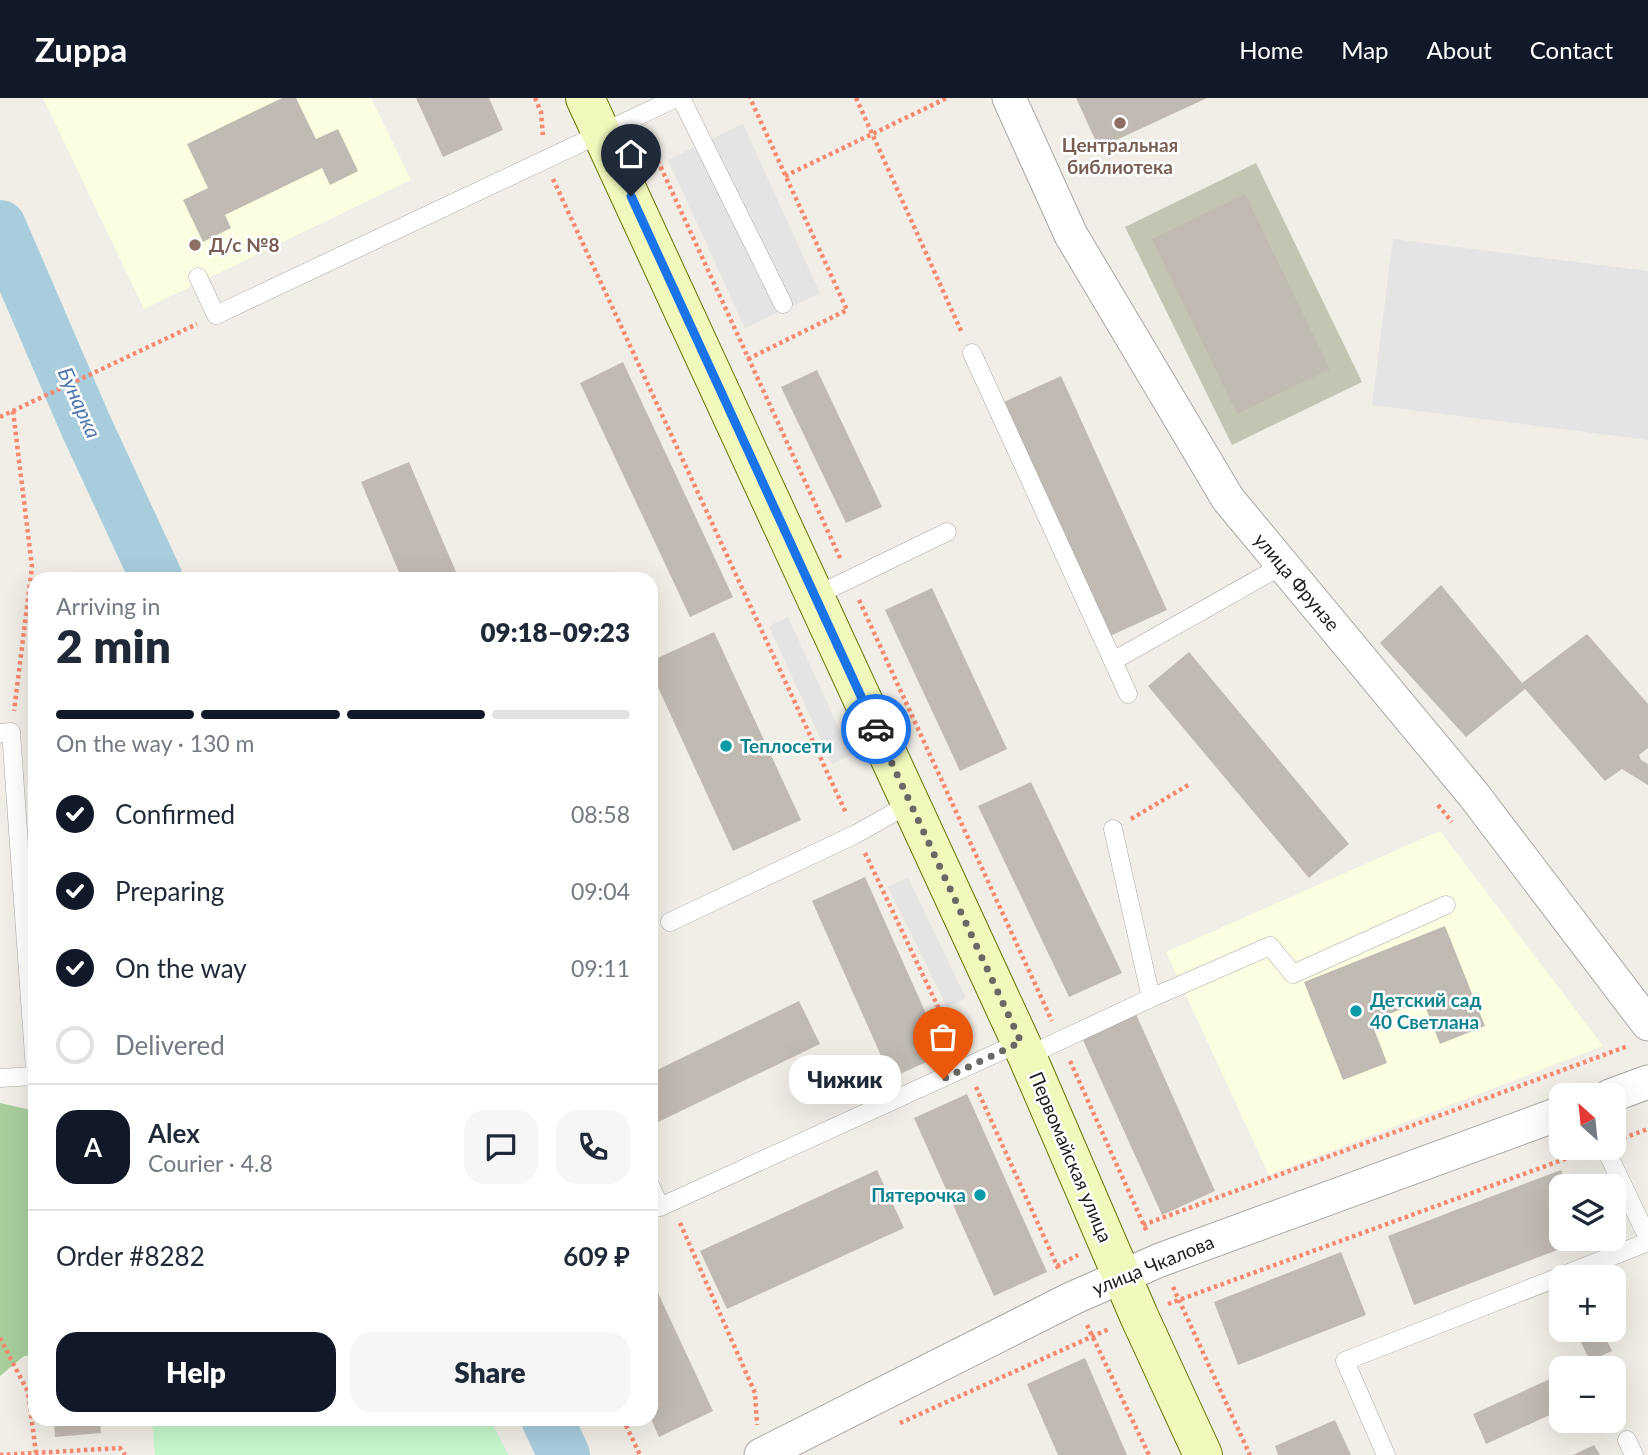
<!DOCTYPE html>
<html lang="en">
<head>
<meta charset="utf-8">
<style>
  :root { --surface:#fff; --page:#f6f6f7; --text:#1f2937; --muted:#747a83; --line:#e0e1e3; --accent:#111827 }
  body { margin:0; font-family:Lato,sans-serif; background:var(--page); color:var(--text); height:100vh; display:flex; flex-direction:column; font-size:26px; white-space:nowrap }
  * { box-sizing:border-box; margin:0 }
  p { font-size:23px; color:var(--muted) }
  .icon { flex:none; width:38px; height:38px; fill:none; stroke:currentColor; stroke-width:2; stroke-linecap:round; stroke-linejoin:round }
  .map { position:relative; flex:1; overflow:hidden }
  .panel { position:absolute; left:28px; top:474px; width:630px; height:854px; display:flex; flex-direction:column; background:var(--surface); border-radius:21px; box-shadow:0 7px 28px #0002 }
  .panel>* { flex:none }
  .needle { width:46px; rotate:333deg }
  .controls { position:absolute; left:1549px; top:985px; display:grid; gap:14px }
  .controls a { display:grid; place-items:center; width:77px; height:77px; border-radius:14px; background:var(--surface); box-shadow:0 7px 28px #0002; font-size:35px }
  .pin { position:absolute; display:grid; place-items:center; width:60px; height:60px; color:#fff; margin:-72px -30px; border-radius:50% 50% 50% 0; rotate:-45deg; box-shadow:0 0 7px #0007 }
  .pin .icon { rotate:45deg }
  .courier { position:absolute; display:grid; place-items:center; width:70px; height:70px; margin:-35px; border:5px solid #1a73e8; border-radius:50%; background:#fff; color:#222; box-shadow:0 2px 9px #0007 }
  .bubble { position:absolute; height:49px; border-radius:21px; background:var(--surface); box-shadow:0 7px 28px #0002; font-size:23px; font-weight:800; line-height:49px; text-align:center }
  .head em { font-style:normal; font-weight:800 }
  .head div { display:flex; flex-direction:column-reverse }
  .head { display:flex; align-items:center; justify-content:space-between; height:119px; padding:0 28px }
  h1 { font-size:46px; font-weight:800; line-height:52px }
  .bar { display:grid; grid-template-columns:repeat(4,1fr); gap:10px 7px; align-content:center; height:84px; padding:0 28px }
  .bar i { height:9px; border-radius:5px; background:var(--line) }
  .bar .current { background:var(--accent) }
  .bar p { grid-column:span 4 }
  .line { display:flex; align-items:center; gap:18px; padding:0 28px; border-top:2px solid var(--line) }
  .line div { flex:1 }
  .round { display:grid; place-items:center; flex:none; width:74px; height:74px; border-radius:21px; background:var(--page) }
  ol { padding:0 28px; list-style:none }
  li { display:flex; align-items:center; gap:21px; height:77px }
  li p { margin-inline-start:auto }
  li .icon { padding:7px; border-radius:50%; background:var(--accent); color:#fff; stroke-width:4 }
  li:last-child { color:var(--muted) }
  li i { width:38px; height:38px; border:4px solid var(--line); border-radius:50% }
  .primary-button { display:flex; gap:14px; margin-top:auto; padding:14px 28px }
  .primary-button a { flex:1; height:80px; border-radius:21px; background:var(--accent); color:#fff; font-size:28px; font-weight:800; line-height:80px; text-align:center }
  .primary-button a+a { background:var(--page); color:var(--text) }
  header { display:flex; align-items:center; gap:42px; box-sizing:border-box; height:98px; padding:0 35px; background:var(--accent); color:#fff }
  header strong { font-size:33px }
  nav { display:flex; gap:38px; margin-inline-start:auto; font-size:24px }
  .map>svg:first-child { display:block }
  .education { fill:#fcfee1 }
  .construction { fill:#c3c5b2 }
  .forest { fill:#a8ce9c }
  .park { fill:#c5f8cd }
  .parking { fill:#e4e4e4 }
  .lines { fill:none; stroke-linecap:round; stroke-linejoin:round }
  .river { stroke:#a8cddd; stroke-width:52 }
  .building { fill:#c1bab3 }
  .service-casing { stroke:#a7a7a7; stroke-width:19 }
  .minor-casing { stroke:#a7a7a7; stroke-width:35 }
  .secondary-casing { stroke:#637607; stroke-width:40 }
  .path { stroke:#f78871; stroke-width:4.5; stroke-dasharray:3.5 3.5; stroke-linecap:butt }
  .service { stroke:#fff; stroke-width:18 }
  .minor { stroke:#fff; stroke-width:33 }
  .secondary { stroke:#f1f8bc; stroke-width:38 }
  .done { stroke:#696865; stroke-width:7; stroke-dasharray:0 12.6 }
  .route { stroke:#1a73e8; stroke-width:9 }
  .education-dot { fill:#8d6e63; stroke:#fff; stroke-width:2.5 }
  .culture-dot { fill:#0f9aa8; stroke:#fff; stroke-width:2.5 }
  .labels { text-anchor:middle; stroke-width:5; stroke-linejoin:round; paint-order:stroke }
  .education-label { font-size:19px; font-weight:bold; fill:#785e54; stroke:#fff }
  .street-label { font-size:19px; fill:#202020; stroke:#fff }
  .culture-label { font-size:19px; font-weight:bold; fill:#0d838f; stroke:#fff; text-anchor:start }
  .water-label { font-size:21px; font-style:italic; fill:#4e77ae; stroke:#fff }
</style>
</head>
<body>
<header>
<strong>Zuppa</strong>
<nav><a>Home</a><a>Map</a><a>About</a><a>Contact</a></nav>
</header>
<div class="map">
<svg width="1648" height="1357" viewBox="0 0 1648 1357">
  <rect width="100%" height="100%" fill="#f0eee6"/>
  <!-- education -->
  <g class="education">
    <path d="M43,0H371L411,82L144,211Z"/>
    <path d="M1440,733L1603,948L1269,1077L1166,854Z"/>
  </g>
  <!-- construction -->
  <path class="construction" d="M1256,65L1362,284L1232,347L1125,129Z"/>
  <!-- forest -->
  <path class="forest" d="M0,1005L35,1013V1257L24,1258L0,1278Z"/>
  <!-- park -->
  <path class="park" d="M152,1321H490L508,1357H155Z"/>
  <!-- parking -->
  <g class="parking">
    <path d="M743,26L820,195L745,230L668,62Z"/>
    <path d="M1393,141L1648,173V342L1372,307Z"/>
    <path d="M788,519L851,657L832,666L769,528Z"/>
    <path d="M908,780L966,900L947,909L888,789Z"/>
  </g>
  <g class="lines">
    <!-- river -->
    <g class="river">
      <path d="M0,128L86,328L157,481"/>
      <path d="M547,1321L564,1357"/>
    </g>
  </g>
  <!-- building -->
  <g class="building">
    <path d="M282,0H296L316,41L338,31L358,73L330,87L322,70L225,117L231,130L203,144L183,102L208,90L187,46Z"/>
    <path d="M416,0H489L503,32L443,59Z"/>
    <path d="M1076,0H1207L1099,50Z"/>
    <path d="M1245,96L1330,271L1237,316L1152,141Z"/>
    <path d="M623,264L733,499L690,519L580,285Z"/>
    <path d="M817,272L882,409L846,425L781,289Z"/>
    <path d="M1061,278L1167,512L1110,538L1004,304Z"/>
    <path d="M409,364L459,481H395L401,479L361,384Z"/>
    <path d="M1441,487L1522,585L1587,536L1648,606V650L1639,657L1641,662L1648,666V687L1622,671L1605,683L1525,591L1466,639L1380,545Z"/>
    <path d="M932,490L1007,651L960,673L885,512Z"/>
    <path d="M714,534L801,722L733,753L651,574V563Z"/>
    <path d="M1189,554L1349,746L1309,780L1148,588Z"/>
    <path d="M1031,684L1122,875L1069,899L978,708Z"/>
    <path d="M865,779L944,956L891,980L812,803Z"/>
    <path d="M1445,828L1485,928L1440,946L1423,903L1371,923L1387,965L1343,982L1304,884Z"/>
    <path d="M799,903L820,946L654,1026L651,1020V975Z"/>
    <path d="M1136,916L1215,1093L1162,1117L1082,940Z"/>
    <path d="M967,996L1047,1174L994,1198L914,1020Z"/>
    <path d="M877,1072L904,1130L727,1211L700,1153Z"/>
    <path d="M1561,1072L1567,1088H1561V1141H1586L1414,1207L1388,1138Z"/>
    <path d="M1341,1154L1366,1217L1238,1267L1214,1204Z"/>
    <path d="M651,1180L713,1313L659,1339L651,1321Z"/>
    <path d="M1575,1232H1602L1612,1253L1590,1263Z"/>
    <path d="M1085,1260L1127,1357H1058L1027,1286Z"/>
    <path d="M1561,1276V1312L1486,1346L1473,1316Z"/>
    <path d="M54,1321H100L101,1335L55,1339Z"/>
    <path d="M1335,1322L1351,1357H1278L1275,1348Z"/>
    <path d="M1594,1347L1600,1357H1573Z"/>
  </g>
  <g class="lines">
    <defs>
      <g id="service">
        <path d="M681,0L783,206"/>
        <path d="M198,179L216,217L676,0"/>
        <path d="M972,255L1113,563L1283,467"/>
        <path d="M813,499L947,434"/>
        <path d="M1113,563L1128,596"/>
        <path d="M0,635L11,634L35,972"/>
        <path d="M670,824L856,736L911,705"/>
        <path d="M1151,900L1270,848L1293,876L1446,807"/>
        <path d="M1027,958L1151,900L1113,731"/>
        <path d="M0,980L35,978"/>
        <path d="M1605,1050L1648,1140"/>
        <path d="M651,1089L660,1109L1021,944"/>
        <path d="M1627,1342L1634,1357"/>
        <path d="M1386,1357L1345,1263L1648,1144"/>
      </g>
      <g id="minor">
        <path d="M1009,0L1071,137L1228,401L1473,696L1648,926"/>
        <path d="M1610,998L1648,984"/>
        <path d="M761,1357L1073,1200L1160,1162L1561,1015"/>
      </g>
      <path id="secondary" d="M585,0L1027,958L1139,1218L1203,1357"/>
    </defs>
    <!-- service casing -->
    <use href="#service" class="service-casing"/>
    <!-- minor casing -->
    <use href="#minor" class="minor-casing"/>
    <!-- secondary casing -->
    <use href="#secondary" class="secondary-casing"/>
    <!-- path -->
    <g class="path">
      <path d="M535,0L541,14L543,40"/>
      <path d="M856,0L962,235"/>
      <path d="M646,37L841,462"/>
      <path d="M785,78L947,0"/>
      <path d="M553,81L846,715"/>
      <path d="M748,261L847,212L750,0"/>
      <path d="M13,313L32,469L14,613"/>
      <path d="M0,319L197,226"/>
      <path d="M859,502L1052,923"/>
      <path d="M1438,707L1452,724"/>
      <path d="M1131,721L1190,686"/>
      <path d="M865,755L957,949"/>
      <path d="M1070,963L1147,1134"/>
      <path d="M976,989L1059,1172"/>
      <path d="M1623,1040L1648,1031"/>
      <path d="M680,1125L755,1295L757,1327"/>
      <path d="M1143,1127L1628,948"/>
      <path d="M1057,1168L1078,1157"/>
      <path d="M1173,1189L1250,1357"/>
      <path d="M1168,1206L1584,1054"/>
      <path d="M1087,1227L1149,1357"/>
      <path d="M0,1240L28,1294L36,1355"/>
      <path d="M623,1321L640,1357"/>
      <path d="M900,1325L1109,1231"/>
      <path d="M0,1357L120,1350L125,1357"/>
    </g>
    <!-- service -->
    <use href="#service" class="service"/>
    <!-- minor -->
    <use href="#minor" class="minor"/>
    <!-- secondary -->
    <use href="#secondary" class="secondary"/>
  </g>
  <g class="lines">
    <!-- done -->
    <path class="done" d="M876,631L1021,944L943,981"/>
    <!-- route -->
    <path class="route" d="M631,98L876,631"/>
  </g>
  <!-- markers -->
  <g class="education-dot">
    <circle cx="1120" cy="25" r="7"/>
    <circle cx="195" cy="147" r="7"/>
  </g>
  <g class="culture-dot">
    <circle cx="726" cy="648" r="7"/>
    <circle cx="1356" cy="913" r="7"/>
    <circle cx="980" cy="1097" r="7"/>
  </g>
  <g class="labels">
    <!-- education labels -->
    <g class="education-label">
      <text x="1120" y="54">Центральная<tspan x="1120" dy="22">библиотека</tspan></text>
      <text x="209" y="154" text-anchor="start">Д/с №8</text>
    </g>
    <!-- street labels -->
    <g class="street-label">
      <text transform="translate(1297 484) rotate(50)" y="7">улица Фрунзе</text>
      <text transform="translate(1071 1059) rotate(67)" y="7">Первомайская улица</text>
      <text transform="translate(1153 1167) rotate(-22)" y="7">улица Чкалова</text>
    </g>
    <!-- culture labels -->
    <g class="culture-label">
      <text x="740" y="655">Теплосети</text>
      <text x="1370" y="909">Детский сад<tspan x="1370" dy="22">40 Светлана</tspan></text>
      <text x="966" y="1104" text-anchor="end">Пятерочка</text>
    </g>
    <!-- water labels -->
    <g class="water-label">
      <text transform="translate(79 305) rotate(66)" y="7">Бунарка</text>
    </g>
  </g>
</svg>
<div class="controls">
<a><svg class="needle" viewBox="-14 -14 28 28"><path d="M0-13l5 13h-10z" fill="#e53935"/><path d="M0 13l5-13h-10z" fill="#747a83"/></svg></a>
<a><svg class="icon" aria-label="layers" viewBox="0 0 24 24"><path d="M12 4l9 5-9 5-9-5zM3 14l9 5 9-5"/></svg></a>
<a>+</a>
<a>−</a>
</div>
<div class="pin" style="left:943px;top:981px;background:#ea580c"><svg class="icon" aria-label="bag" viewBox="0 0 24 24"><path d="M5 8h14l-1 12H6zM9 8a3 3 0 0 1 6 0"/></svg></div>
<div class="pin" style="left:631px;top:98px;background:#1f2937"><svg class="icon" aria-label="home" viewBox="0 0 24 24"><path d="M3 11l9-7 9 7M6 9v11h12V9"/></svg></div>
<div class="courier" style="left:876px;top:631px"><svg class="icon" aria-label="car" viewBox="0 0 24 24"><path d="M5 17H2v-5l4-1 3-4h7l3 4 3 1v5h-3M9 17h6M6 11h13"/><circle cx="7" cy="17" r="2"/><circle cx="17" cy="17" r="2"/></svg></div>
<div class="bubble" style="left:789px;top:957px;width:112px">Чижик</div>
<section class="panel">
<div class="head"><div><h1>2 min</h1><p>Arriving in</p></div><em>09:18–09:23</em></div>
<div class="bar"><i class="current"></i><i class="current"></i><i class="current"></i><i></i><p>On the way · 130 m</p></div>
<ol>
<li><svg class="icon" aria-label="check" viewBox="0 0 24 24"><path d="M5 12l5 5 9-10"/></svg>Confirmed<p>08:58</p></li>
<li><svg class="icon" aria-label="check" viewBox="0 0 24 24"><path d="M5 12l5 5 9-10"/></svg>Preparing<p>09:04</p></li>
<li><svg class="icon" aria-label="check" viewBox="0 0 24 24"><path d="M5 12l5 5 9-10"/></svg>On the way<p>09:11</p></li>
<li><i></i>Delivered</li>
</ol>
<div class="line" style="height:126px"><b class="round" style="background:var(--accent);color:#fff">A</b><div><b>Alex</b><p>Courier · 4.8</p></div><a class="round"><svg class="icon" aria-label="chat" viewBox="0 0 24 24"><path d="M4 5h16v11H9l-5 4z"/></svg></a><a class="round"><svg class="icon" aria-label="phone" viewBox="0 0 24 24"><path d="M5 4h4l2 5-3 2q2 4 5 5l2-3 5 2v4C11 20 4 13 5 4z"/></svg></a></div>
<div class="line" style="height:91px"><div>Order #8282</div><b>609 ₽</b></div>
<div class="primary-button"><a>Help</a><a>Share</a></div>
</section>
</div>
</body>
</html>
